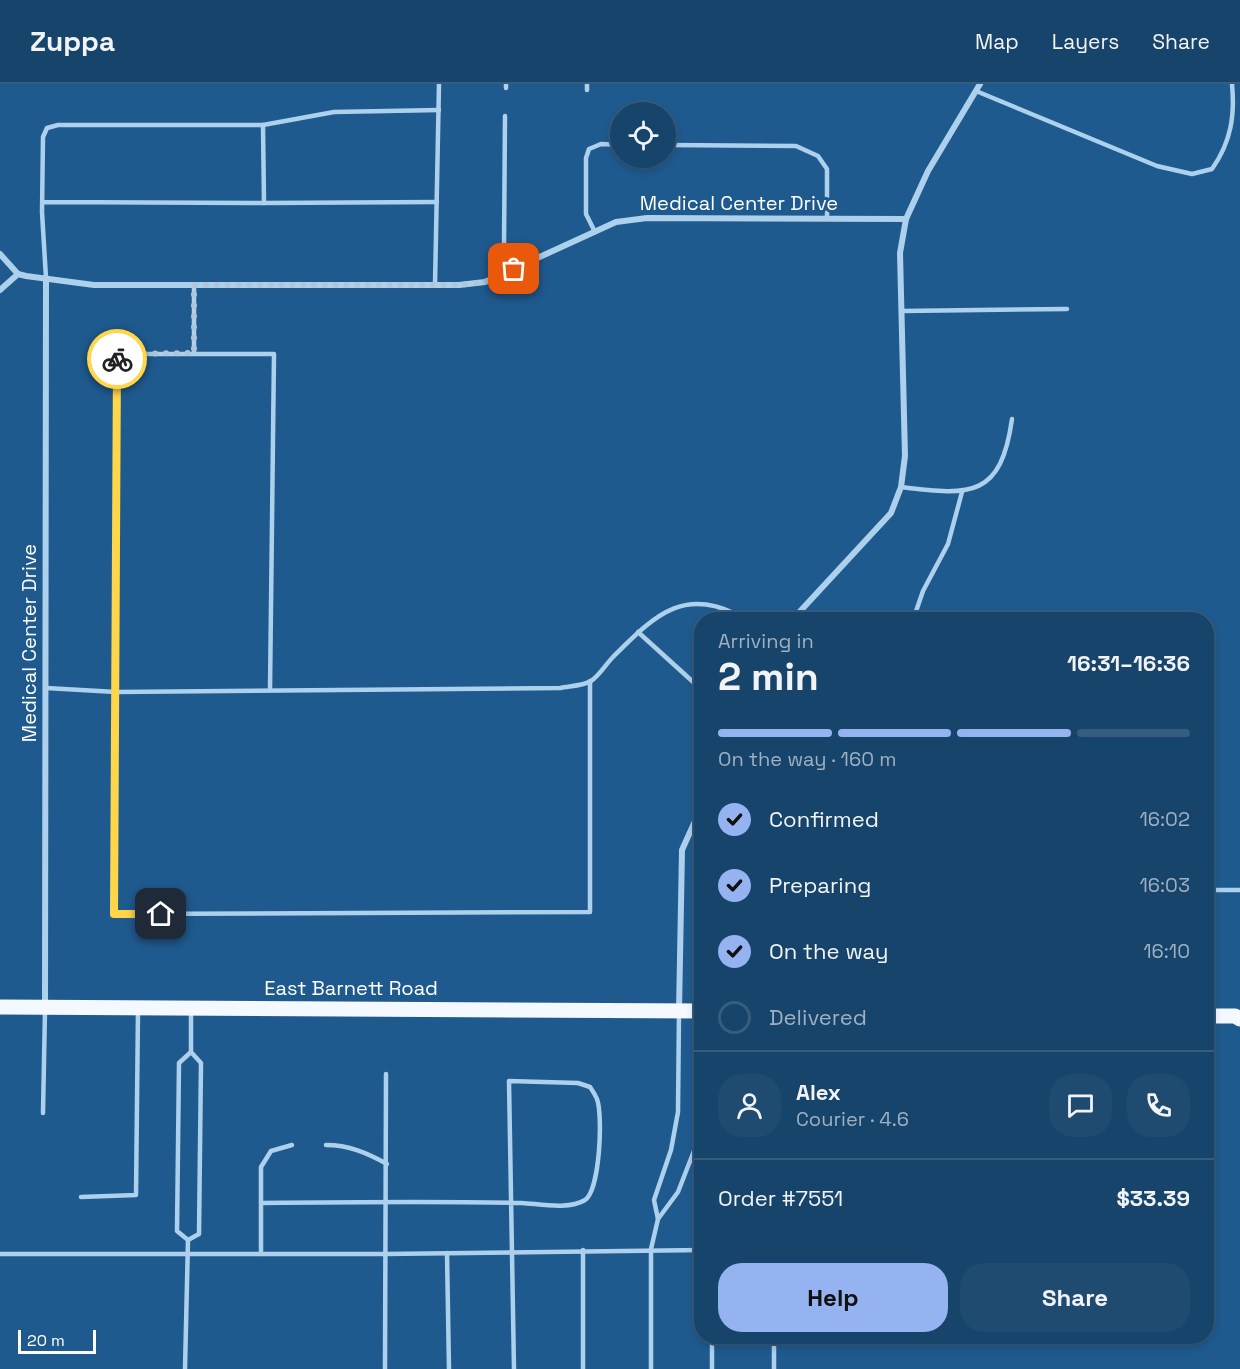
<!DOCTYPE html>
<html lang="en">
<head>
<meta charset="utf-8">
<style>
  :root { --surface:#17446a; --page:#204b70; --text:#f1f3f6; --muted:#9eb0c1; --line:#365c7e; --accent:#95b2f1 }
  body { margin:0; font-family:"Space Grotesk",sans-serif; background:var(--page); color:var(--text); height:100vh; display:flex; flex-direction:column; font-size:22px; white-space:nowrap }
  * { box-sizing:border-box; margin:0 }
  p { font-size:20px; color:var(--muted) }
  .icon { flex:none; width:33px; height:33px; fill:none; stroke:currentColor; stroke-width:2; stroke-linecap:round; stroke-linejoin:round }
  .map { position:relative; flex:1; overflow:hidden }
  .details { position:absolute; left:694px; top:528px; width:520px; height:732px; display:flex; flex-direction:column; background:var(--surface); border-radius:24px; box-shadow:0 3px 9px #0003,0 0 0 2px var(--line) }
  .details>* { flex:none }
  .buttons { position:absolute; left:610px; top:18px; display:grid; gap:12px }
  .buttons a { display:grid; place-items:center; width:66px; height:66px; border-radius:50%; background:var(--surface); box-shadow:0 3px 9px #0003,0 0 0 2px var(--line); font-size:30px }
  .scale { position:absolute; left:18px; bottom:15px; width:78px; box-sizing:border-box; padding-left:6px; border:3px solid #fff; border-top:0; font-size:16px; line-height:21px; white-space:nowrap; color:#fff; -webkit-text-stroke:4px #1f5a8e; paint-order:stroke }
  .pin { position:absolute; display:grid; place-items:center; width:51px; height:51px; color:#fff; margin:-26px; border-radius:12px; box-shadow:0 3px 9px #0006 }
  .courier { position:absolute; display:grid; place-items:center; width:60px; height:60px; margin:-30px; border:4px solid #ffd54a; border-radius:50%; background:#fff; color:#222; box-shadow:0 2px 8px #0007 }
  .overview em { font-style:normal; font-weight:700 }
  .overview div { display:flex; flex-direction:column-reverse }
  .overview { display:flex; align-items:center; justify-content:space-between; height:102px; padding:0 24px }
  h1 { font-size:39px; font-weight:700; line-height:45px }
  .bar { display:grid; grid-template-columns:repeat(4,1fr); gap:9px 6px; align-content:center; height:72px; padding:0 24px }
  .bar i { height:8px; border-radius:4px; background:var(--line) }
  .bar .active { background:var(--accent) }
  .bar p { grid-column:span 4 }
  .line { display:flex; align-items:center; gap:15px; padding:0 24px; border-top:2px solid var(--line) }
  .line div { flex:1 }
  .round { display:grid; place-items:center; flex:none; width:63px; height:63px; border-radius:24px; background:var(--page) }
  ol { padding:0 24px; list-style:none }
  li { display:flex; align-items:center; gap:18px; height:66px }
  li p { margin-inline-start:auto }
  li .icon { padding:6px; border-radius:50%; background:var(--accent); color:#111; stroke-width:4 }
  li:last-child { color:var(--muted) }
  li i { width:33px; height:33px; border:3px solid var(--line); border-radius:50% }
  .action { display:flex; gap:12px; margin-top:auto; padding:12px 24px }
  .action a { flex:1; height:69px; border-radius:24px; background:var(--accent); color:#111; font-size:24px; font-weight:700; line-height:69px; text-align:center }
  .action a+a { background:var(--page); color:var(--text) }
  header { display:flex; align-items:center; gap:36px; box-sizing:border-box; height:84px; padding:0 30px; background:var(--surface); border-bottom:2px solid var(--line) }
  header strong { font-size:28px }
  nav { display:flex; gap:33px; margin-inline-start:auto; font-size:21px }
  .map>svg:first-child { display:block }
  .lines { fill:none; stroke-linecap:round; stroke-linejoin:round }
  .lane { stroke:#add0ed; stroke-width:4.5 }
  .street { stroke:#add0ed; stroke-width:6 }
  .primary { stroke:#f3f9ff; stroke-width:15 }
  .done { stroke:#b1c5d7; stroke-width:6; stroke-dasharray:0 10.8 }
  .route { stroke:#ffd54a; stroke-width:8 }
  .labels { text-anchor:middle; stroke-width:6; stroke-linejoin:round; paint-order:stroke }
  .street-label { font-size:20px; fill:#fff; stroke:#1f5a8e }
</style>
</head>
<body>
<header>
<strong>Zuppa</strong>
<nav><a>Map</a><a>Layers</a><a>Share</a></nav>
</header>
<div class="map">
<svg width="1240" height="1285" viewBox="0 0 1240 1285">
  <rect width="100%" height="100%" fill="#1f5a8e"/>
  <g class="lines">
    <!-- lane -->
    <g class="lane">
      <path d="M506,4V0"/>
      <path d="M587,6V0"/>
      <path d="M976,7L1157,82L1192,90L1212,85C1231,58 1235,32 1232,0"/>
      <path d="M505,32L504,163L514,185"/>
      <path d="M263,41L334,28L439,26"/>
      <path d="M666,61L796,62L818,72L827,85V135"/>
      <path d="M43,118L264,119L263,41H58L47,44L43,53L42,128L46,194"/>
      <path d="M264,119L437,118"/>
      <path d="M595,148L586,130V74L589,65L601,60L621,61"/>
      <path d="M194,201V269"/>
      <path d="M435,201L439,0"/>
      <path d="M902,227L1067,225"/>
      <path d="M901,403C972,412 1001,413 1012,335"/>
      <path d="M913,536L923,507L948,460L962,408"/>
      <path d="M638,548L702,606"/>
      <path d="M46,604L116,608L560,604C569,602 583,602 591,597C599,592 606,580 613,573C656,530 685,500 747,536"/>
      <path d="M270,606L274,270H117L114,830L590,828V597"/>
      <path d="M1208,806H1240"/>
      <path d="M43,1029L45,926"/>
      <path d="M326,1061C349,1061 367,1069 387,1080"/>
      <path d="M81,1113L136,1111L138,926"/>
      <path d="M261,1119C348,1118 435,1117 522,1119C540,1120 569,1126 585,1116C600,1106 603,1031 597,1015C595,1010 592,1006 590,1003L578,999L509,997C510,1093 512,1189 514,1285"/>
      <path d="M658,1135L654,1116L671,1066L678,1028L679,928"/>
      <path d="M188,1156L199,1150L201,979L191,968V926"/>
      <path d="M188,1156L177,1147L179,979L191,968"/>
      <path d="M447,1169L449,1285"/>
      <path d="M0,1170H385L702,1166"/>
      <path d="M261,1170V1083L271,1067L292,1061"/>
      <path d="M774,1252V1285"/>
      <path d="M185,1285L188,1156"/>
      <path d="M385,1285L386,990"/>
      <path d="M583,1285V1166"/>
      <path d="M651,1285V1165L658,1135L678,1108L699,1054L702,1023"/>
      <path d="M712,1285V1252"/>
    </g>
    <!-- street -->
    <g class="street">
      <path d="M0,170L18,190L26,192L94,201H459L485,198L616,138L647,134L906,135"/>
      <path d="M0,206L18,190"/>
      <path d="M792,536L891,429L901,403L905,372L900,169L906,135L928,87L980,0"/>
      <path d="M45,923L46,194"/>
      <path d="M679,927L682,766L700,726L702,712"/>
    </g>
    <!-- primary -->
    <g class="primary">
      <path d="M0,923L702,927"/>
      <path d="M1208,932H1235L1240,935"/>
    </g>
  </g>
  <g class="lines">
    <!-- done -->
    <path class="done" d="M117,275V270L194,269V201H459L485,198L514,185"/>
    <!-- route -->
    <path class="route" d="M117,275L114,830H161"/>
  </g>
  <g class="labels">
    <!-- street labels -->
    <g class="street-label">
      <text x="739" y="126">Medical Center Drive</text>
      <text transform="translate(29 559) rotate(-90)" y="7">Medical Center Drive</text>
      <text x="351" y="911">East Barnett Road</text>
    </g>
  </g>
</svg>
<div class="buttons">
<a><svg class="icon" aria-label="locate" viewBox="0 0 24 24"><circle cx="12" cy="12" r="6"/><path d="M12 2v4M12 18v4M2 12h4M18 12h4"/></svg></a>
</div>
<div class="scale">20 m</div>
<div class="pin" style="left:514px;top:185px;background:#ea580c"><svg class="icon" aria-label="bag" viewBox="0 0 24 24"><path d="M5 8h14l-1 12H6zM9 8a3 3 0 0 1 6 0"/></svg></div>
<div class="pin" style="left:161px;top:830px;background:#1f2937"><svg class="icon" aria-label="home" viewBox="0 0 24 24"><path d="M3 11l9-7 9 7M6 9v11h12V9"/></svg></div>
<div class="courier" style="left:117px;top:275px"><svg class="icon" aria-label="bike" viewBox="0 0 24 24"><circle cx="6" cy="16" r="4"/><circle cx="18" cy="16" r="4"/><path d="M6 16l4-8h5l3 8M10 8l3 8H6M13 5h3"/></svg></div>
<section class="details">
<div class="overview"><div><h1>2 min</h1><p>Arriving in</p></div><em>16:31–16:36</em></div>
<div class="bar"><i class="active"></i><i class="active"></i><i class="active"></i><i></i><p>On the way · 160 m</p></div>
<ol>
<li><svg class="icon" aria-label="check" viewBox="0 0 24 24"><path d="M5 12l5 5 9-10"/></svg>Confirmed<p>16:02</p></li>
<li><svg class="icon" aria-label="check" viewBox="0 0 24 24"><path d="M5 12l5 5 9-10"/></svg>Preparing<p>16:03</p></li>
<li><svg class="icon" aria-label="check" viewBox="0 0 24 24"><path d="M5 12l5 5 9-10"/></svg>On the way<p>16:10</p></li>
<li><i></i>Delivered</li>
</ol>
<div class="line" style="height:108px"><a class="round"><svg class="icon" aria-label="person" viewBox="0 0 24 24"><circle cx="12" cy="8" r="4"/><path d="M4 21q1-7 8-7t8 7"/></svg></a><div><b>Alex</b><p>Courier · 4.6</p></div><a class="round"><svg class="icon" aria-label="chat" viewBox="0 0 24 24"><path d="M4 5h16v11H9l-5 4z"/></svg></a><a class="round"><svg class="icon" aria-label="phone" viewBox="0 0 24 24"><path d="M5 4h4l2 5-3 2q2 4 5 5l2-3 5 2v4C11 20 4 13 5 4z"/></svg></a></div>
<div class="line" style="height:78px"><div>Order #7551</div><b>$33.39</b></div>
<div class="action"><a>Help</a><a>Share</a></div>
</section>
</div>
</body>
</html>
